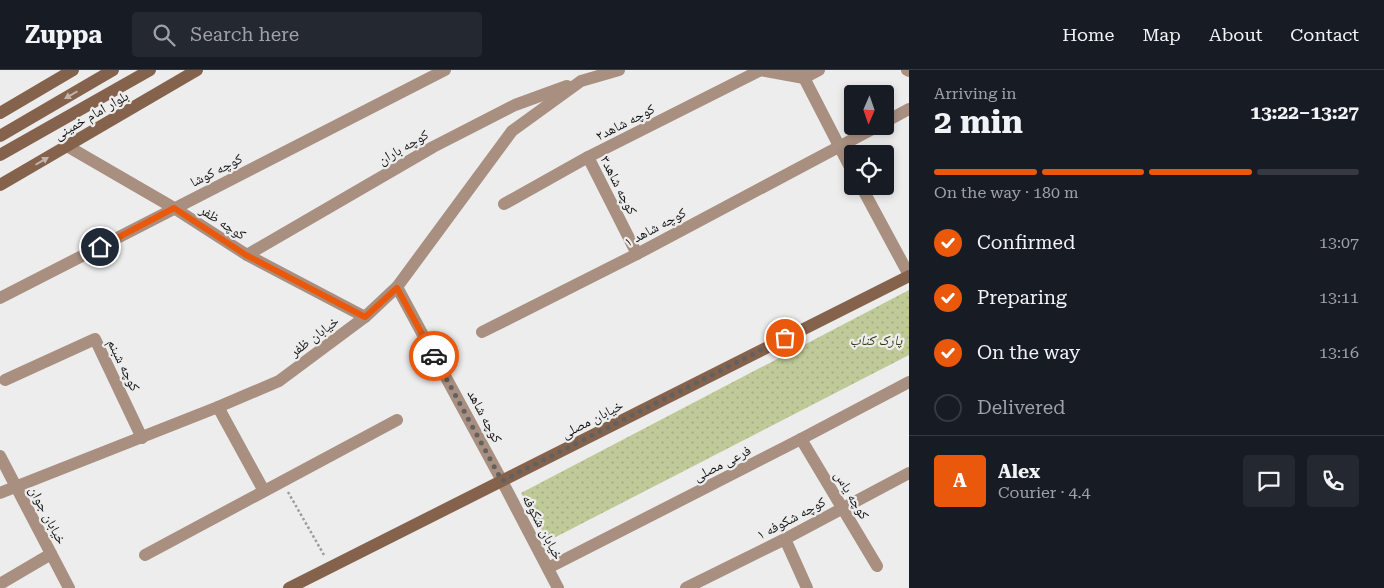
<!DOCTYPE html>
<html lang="en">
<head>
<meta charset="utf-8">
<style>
  :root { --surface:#171b24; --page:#242831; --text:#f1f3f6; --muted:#9ea1a6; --line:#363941; --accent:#ea580c }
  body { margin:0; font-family:"Roboto Serif","Noto Naskh Arabic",serif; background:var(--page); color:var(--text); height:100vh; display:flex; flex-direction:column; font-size:19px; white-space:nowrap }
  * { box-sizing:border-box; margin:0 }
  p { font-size:16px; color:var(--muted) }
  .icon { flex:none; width:28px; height:28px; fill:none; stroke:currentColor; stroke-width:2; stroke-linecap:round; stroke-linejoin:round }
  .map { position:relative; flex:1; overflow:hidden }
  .sheet { display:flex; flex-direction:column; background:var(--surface); width:475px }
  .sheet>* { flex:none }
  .needle { width:32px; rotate:182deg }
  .buttons { position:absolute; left:844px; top:15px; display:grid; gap:10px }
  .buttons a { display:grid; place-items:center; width:50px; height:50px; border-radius:5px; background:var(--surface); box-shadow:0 2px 8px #0003; font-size:25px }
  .pin { position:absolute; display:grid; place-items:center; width:42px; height:42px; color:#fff; margin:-21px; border:2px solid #fff; border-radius:50%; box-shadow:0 1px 5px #0007 }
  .courier { position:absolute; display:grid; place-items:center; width:50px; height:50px; margin:-25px; border:4px solid #ea580c; border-radius:50%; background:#fff; color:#222; box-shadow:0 1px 6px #0007 }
  .head em { font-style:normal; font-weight:700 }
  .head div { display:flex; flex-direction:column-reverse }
  .head { display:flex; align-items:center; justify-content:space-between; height:85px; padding:0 25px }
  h1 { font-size:32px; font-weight:700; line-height:38px }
  .bar { display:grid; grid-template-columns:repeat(4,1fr); gap:8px 5px; align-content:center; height:60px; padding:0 25px }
  .bar i { height:6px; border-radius:4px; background:var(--line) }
  .bar .on { background:var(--accent) }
  .bar p { grid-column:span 4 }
  .line { display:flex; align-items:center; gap:12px; padding:0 25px; border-top:1px solid var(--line) }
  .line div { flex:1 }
  .round { display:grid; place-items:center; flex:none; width:52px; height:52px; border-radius:5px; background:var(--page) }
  ol { padding:0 25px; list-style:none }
  li { display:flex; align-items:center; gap:15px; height:55px }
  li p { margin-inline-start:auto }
  li .icon { padding:5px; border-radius:50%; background:var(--accent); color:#fff; stroke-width:4 }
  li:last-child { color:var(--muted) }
  li i { width:28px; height:28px; border:2px solid var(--line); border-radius:50% }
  header { display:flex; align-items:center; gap:30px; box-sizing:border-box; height:70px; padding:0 25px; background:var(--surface); border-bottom:1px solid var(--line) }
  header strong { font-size:24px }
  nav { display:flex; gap:28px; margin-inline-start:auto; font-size:18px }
  .search { width:350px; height:45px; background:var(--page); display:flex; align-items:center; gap:12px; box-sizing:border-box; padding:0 18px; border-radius:5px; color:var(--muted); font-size:19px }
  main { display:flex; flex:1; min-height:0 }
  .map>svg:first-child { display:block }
  .park { fill:url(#park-dots) }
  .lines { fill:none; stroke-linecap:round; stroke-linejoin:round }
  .path { stroke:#9c9c9d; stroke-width:2.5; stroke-dasharray:2.5 2.5; stroke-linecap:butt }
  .street { stroke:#a88f7f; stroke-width:12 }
  .secondary { stroke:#85624b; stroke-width:12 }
  .oneway { fill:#c3b5ad }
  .done { stroke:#616162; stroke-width:5; stroke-dasharray:0 9 }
  .route { stroke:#ea580c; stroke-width:6 }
  .labels { text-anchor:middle; stroke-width:4.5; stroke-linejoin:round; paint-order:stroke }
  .street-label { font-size:14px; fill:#161617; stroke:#ededee }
  .park-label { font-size:14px; font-style:italic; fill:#323807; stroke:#ededee }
</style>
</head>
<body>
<header>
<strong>Zuppa</strong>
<div class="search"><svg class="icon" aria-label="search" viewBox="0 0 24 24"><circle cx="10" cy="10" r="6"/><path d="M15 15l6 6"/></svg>Search here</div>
<nav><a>Home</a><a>Map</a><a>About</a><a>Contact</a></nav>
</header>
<main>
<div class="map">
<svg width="909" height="518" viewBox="0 0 909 518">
  <defs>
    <pattern id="park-dots" width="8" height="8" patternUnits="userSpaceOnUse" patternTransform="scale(1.25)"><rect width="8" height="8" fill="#c0c998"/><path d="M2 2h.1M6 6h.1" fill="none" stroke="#a4ac82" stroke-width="1.8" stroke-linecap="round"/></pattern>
  </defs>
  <rect width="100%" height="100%" fill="#ededee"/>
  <!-- park -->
  <path class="park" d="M909,220V285L548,471L521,423Z"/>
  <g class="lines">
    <!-- path -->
    <path class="path" d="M288,422L324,485"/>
    <!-- street -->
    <g class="street">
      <path d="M760,0L804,8L819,0"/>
      <path d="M800,0L852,101"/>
      <path d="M907,0L909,1"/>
      <path d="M885,52L909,39"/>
      <path d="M67,76L174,138L247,185L365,247"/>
      <path d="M588,87L637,184"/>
      <path d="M861,116L909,205"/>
      <path d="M504,134L588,87L761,0"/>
      <path d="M247,185L433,77L515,35L567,16"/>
      <path d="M397,217L502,411L558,518"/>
      <path d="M0,228L445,0"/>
      <path d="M482,262L637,184L878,56"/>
      <path d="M5,310L95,269L142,368"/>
      <path d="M218,337L264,421"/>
      <path d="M801,369L877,496"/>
      <path d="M0,386L69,518"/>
      <path d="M0,423L218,337L279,311L365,247L397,217L512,61L581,11L619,0"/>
      <path d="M785,469L807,518"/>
      <path d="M145,485L397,350"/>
      <path d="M548,498L801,369L909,312"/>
      <path d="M0,514L51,484"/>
      <path d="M686,518L785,469L909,403"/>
    </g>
    <!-- secondary -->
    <g class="secondary">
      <path d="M0,43L73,0"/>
      <path d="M0,66L113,0"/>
      <path d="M0,85L150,0"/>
      <path d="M0,115L197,0"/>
      <path d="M289,518L909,206"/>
    </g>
  </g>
  <!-- one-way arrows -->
  <defs><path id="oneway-solid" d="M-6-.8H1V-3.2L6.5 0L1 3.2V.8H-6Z" transform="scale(1.25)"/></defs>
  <g class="oneway">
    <use href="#oneway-solid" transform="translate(71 25) rotate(150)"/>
    <use href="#oneway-solid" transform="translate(42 91) rotate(-30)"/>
  </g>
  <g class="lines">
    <!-- done -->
    <path class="done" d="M434,286L502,411L785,268"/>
    <!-- route -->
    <path class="route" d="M100,177L174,138L246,185L365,247L397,218L434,286"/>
  </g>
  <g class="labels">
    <!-- street labels -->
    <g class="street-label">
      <text transform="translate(91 45) rotate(-30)" y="5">بلوار امام خمینی</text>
      <text transform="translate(625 52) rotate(-27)" y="5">کوچه شاهد۲</text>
      <text transform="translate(403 77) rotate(-30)" y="5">کوچه باران</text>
      <text transform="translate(216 100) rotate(-27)" y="5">کوچه کوشا</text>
      <text transform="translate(619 115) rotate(63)" y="5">کوچه شاهد۳</text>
      <text transform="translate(223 152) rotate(33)" y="5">کوچه ظفر</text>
      <text transform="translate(655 157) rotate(-28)" y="5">کوچه شاهد ۱</text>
      <text transform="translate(314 266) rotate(-37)" y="5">خیابان ظفر</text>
      <text transform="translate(124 295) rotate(64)" y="5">کوچه شبنم</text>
      <text transform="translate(485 346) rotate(62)" y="5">کوچه شاهد</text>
      <text transform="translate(592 349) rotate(-27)" y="5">خیابان مصلی</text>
      <text transform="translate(722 393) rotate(-27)" y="5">فرعی مصلی</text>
      <text transform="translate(852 425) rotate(59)" y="5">کوچه یاس</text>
      <text transform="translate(48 445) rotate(62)" y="5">خیابان جوان</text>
      <text transform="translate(791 448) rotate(-28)" y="5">کوچه شکوفه ۱</text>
      <text transform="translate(543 457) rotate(62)" y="5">خیابان شکوفه</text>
    </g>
    <!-- park labels -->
    <g class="park-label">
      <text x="876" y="275">پارک کتاب</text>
    </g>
  </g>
</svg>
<div class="buttons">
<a><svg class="needle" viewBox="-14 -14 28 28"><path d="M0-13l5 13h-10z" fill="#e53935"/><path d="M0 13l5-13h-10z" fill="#9ea1a6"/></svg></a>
<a><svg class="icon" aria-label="locate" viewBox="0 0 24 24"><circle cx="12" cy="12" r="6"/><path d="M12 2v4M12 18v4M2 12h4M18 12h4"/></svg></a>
</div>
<div class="pin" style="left:785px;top:268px;background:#ea580c"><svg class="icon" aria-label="bag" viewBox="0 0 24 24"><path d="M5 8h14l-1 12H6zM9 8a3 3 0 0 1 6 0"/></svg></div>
<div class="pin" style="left:100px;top:177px;background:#1f2937"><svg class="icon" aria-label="home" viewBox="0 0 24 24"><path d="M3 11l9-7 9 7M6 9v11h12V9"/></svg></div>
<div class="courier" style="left:434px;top:286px"><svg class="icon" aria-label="car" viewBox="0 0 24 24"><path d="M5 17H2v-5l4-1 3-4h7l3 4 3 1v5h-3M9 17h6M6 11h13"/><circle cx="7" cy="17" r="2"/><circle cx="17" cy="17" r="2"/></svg></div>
</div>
<section class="sheet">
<div class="head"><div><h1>2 min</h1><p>Arriving in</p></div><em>13:22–13:27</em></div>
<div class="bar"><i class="on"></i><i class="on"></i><i class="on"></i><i></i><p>On the way · 180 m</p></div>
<ol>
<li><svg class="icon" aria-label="check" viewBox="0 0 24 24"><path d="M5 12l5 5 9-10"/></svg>Confirmed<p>13:07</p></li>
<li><svg class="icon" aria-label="check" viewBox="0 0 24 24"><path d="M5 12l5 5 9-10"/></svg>Preparing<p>13:11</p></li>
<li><svg class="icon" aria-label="check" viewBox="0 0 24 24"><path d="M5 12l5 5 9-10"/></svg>On the way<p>13:16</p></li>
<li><i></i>Delivered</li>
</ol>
<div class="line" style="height:90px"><b class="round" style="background:var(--accent);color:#fff">A</b><div><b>Alex</b><p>Courier · 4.4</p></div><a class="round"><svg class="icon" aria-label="chat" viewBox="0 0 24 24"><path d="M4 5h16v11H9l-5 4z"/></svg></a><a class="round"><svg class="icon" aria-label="phone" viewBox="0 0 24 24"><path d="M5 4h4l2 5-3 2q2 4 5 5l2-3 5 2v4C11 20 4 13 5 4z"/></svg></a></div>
</section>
</main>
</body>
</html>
